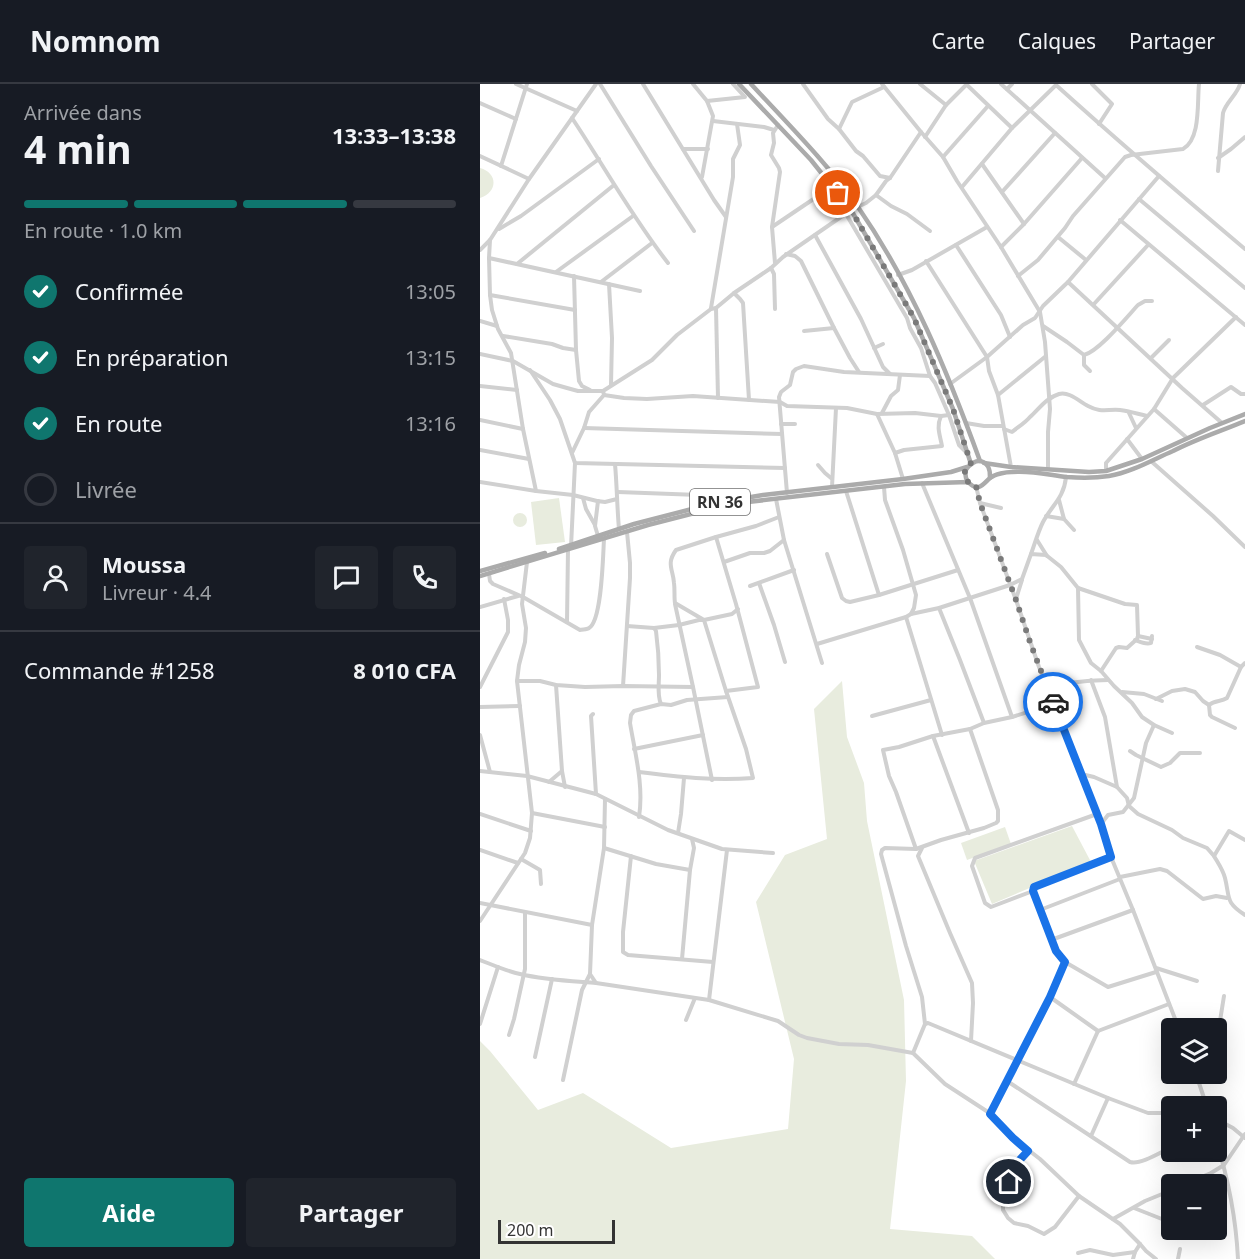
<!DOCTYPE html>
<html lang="fr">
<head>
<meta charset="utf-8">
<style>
  :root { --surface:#171b24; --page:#20242c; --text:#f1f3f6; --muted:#9ea1a6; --line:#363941; --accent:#0f766e }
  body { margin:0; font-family:"Noto Sans",sans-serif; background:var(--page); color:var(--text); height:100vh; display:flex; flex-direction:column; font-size:22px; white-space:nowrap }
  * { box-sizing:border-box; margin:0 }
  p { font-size:20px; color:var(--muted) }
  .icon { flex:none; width:33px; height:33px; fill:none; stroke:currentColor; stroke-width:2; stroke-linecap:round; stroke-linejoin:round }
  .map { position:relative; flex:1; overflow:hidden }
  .sheet { display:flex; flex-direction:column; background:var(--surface); width:480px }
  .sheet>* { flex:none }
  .buttons { position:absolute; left:681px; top:934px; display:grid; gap:12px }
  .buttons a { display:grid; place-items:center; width:66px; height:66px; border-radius:6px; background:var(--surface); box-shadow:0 6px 24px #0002; font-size:30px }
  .scale { position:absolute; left:18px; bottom:15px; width:117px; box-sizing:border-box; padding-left:6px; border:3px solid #333; border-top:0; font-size:16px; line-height:21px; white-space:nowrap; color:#333; -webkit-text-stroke:4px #fff; paint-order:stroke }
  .pin { position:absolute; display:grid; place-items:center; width:51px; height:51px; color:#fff; margin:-26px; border:3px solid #fff; border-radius:50%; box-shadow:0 2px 6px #0007 }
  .courier { position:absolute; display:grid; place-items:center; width:60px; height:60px; margin:-30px; border:4px solid #1a73e8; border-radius:50%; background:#fff; color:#222; box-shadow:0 2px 8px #0007 }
  .summary em { font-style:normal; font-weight:700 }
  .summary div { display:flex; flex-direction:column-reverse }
  .summary { display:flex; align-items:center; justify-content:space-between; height:102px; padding:0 24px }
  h1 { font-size:39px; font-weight:700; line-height:45px }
  .bar { display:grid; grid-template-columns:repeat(4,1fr); gap:9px 6px; align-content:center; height:72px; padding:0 24px }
  .bar i { height:8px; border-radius:4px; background:var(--line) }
  .bar .active { background:var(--accent) }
  .bar p { grid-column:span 4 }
  .line { display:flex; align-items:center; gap:15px; padding:0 24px; border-top:2px solid var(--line) }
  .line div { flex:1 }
  .round { display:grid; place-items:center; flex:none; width:63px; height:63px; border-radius:6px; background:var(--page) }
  ol { padding:0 24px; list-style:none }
  li { display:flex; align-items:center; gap:18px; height:66px }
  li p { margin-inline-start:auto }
  li .icon { padding:6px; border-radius:50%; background:var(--accent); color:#fff; stroke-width:4 }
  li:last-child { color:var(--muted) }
  li i { width:33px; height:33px; border:3px solid var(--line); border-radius:50% }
  .primary-button { display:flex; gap:12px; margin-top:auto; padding:12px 24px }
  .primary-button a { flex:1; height:69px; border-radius:6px; background:var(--accent); color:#fff; font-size:24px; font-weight:700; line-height:69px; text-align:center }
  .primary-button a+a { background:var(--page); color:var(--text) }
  header { display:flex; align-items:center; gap:36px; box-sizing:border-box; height:84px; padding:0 30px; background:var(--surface); border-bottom:2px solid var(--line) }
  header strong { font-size:28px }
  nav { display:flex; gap:33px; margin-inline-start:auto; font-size:21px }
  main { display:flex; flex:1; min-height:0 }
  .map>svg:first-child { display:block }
  .green { fill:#e8ecde }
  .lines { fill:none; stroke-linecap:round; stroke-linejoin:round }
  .minor { stroke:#d0d0d0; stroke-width:4 }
  .major { stroke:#ababab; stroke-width:4.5 }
  .done { stroke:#7a7a7a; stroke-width:6; stroke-dasharray:0 10.8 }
  .route { stroke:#1a73e8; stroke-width:8 }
  .labels { text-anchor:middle; stroke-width:6; stroke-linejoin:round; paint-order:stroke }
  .shield { fill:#fff; stroke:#707070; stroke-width:1.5 }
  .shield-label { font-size:16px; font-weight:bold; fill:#333 }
</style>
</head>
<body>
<header>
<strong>Nomnom</strong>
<nav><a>Carte</a><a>Calques</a><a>Partager</a></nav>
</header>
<main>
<section class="sheet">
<div class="summary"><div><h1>4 min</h1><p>Arrivée dans</p></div><em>13:33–13:38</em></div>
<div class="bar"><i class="active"></i><i class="active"></i><i class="active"></i><i></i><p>En route · 1.0 km</p></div>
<ol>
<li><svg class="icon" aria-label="check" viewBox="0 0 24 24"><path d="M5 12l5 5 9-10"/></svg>Confirmée<p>13:05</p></li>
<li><svg class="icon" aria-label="check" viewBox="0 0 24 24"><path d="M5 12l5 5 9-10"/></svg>En préparation<p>13:15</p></li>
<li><svg class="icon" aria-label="check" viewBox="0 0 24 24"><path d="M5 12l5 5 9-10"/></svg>En route<p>13:16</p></li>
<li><i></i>Livrée</li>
</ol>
<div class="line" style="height:108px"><a class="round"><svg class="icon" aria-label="person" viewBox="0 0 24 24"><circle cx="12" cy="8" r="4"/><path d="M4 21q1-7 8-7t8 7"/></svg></a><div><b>Moussa</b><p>Livreur · 4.4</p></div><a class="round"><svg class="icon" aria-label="chat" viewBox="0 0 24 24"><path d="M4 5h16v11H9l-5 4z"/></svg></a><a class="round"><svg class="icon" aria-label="phone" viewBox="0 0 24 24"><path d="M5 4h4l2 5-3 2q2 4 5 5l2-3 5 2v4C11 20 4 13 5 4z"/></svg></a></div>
<div class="line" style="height:78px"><div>Commande #1258</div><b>8 010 CFA</b></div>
<div class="primary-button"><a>Aide</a><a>Partager</a></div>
</section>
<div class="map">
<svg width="765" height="1175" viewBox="0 0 765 1175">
  <rect width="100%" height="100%" fill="#fff"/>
  <!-- green -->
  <g class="green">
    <path d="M0,84C18,89 18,108 0,114Z"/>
    <path d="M79,414L85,458L56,461L51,418Z"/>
    <circle cx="40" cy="436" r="7"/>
    <path d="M362,597L367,653L384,699L387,737L424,916L426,997L410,1145L492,1152L515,1175H0V957L10,967L58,1026L103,1009L191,1064L308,1045L314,975L276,818L305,771L347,755L334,625Z"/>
    <path d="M592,742L611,778L512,820L494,777Z"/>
    <path d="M525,743L531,760L487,776L481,759Z"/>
  </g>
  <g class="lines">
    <!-- minor -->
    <g class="minor">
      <path d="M36,0L97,27"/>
      <path d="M120,0L171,82L214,147"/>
      <path d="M163,0L234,116L246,133"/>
      <path d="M213,0L227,17L233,32L222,93"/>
      <path d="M253,0L264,12"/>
      <path d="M323,0L348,35L359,45L376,67L383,72L400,92L410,94"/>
      <path d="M402,0L441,48L463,73L477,97L521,163L560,228L565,258L570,325L568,348V384"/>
      <path d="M440,0L466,21"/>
      <path d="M486,0L532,44"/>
      <path d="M521,0L625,94"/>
      <path d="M612,0L632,20L619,40"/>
      <path d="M576,1C638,57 701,111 765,165"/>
      <path d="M527,5L532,0"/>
      <path d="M227,17L265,13"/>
      <path d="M0,19L36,35"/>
      <path d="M92,34C124,82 152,133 188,179"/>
      <path d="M233,37L284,43L294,46"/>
      <path d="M359,45L372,18L404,3"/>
      <path d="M445,53L466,21L487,0"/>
      <path d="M203,65H228"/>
      <path d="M0,72L49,95"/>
      <path d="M463,73L508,22"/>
      <path d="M738,74L751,65L765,53"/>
      <path d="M502,80L544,140L602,74"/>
      <path d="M21,82L47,0"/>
      <path d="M738,87L743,29C746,18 757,11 760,0"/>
      <path d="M482,103L532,44L576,1"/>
      <path d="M522,108L575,49"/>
      <path d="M396,111L411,122L427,130L450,147"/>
      <path d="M659,115L765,204"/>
      <path d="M366,130L427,234L430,244L441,264L450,292L455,299L469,331L479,361L487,369"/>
      <path d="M640,136L765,241"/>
      <path d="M292,143L338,112"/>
      <path d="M19,145L41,132L119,75"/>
      <path d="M335,151L381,235L403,283L410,290"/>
      <path d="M578,153L606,176"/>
      <path d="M10,156L9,174L10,211L12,226L18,245L31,269L43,345L56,407"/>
      <path d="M476,161L521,231L530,253"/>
      <path d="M521,163L544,140"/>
      <path d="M0,166L10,156L49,95L116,0"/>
      <path d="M306,170L315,172L321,177L354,244L370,274L379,288"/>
      <path d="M9,174L160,207"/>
      <path d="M446,177L507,273L509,287L518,311L531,383"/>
      <path d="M295,179L292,143L300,88L299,84L291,71L294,59L293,49L298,41"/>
      <path d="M37,180L134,101"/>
      <path d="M291,184L294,190L295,225"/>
      <path d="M76,188L153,132"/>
      <path d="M418,191L432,186L507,143"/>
      <path d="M94,192L96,266L99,297L102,302L110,306"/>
      <path d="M538,192L558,176L585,144L593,132L645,73L651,71L703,65C721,55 717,18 719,0"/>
      <path d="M121,198L172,159"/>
      <path d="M588,198L702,304L742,339"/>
      <path d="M129,200L132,254L131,301"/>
      <path d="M254,209L260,215L263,219L269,316"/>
      <path d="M10,211L95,226"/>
      <path d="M614,220L668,161"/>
      <path d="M231,224L253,93V75L260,61L257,40"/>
      <path d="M236,224L238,314"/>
      <path d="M0,237L17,242"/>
      <path d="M563,242L587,258L604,271V281L610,287"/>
      <path d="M324,247L354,244"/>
      <path d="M23,252L72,260L83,264L96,266"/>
      <path d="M394,264L403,260"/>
      <path d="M0,270L33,277L73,300L87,304L98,307H123"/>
      <path d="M604,271C619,267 646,234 658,221L665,217H672"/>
      <path d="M671,274L689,256"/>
      <path d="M50,286L70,316L80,335L95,379L305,384"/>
      <path d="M470,300L507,273L543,241L555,234L563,222L588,198L679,92"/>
      <path d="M0,302L37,306"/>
      <path d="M124,311L144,314L167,315L213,312L300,318L307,322L367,324L397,330L435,329L461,332L469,331"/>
      <path d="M518,311L566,272"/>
      <path d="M723,321L751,303L761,310H765"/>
      <path d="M674,325L707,354"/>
      <path d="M402,329L411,312L418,306L420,291"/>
      <path d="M649,329L656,344"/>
      <path d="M397,330L415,369L423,395"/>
      <path d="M0,336L43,345"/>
      <path d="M486,339L504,342H523"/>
      <path d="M301,340H315"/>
      <path d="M104,344L302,350"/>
      <path d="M524,345L532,348C538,343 545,339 550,333C559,325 566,314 579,310C589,307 600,318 608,322C621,329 627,325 640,326C649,327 658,330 667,332"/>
      <path d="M647,355L662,375"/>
      <path d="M0,366L49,375"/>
      <path d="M92,369L104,344L109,328L124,311L123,307L172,276L197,251L231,225L236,224L254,209L291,184L303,173L371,126L386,119L396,111L406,97L410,94L441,48"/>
      <path d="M415,369L424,366L462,362C460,351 456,343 461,332"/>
      <path d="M672,378L733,432L765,463"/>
      <path d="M135,380C137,402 137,423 139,445"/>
      <path d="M338,381L345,389L351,394"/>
      <path d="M626,387V379L674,325L693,294L756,233"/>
      <path d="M0,398L56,407L93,411L117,417L125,418L137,415"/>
      <path d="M442,399L490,514L532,633"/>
      <path d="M496,402L500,419L536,516L559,583L621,740L631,773L653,826L699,945"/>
      <path d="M352,403L356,324"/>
      <path d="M404,403L405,416L423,466L436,511L434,524L431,530"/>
      <path d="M366,407L399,511"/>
      <path d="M138,408L246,412L255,415"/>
      <path d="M307,409L299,313L301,308L310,301L313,288L316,285L324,282L364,288L450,292"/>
      <path d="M103,414L106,425L115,441"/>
      <path d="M296,415L304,456L342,579"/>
      <path d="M579,416L584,435L594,446"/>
      <path d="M500,419L521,424"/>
      <path d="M566,432L584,435"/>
      <path d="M118,452L115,442L118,417"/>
      <path d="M557,456L567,472"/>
      <path d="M91,463L95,379"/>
      <path d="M347,470L362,514L366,517L370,518L399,511L478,486"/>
      <path d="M551,470C555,459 558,448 563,438C572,421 584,414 586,393"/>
      <path d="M244,478L270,469H284L290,467L304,456"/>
      <path d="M9,490L10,497L13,500L43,513L100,546C102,545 107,546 109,544C122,537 123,471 124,455"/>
      <path d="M279,499L294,541L305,578"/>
      <path d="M270,502L314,486"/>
      <path d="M598,504L645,520L657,521L658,552L657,555L647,564L639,563L636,564L621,587"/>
      <path d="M536,515L542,496"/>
      <path d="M195,520L213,603"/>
      <path d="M0,523L38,512"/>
      <path d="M459,524L480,576L504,639"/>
      <path d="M426,533L462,651"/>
      <path d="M224,536L195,519C194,513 195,506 194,499C193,485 186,480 196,466L236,453"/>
      <path d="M87,538L88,465"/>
      <path d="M147,542L174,544L176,547C178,562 179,577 179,591C179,601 177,611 181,620"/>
      <path d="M174,544L199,541L219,536H223"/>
      <path d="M658,552L672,555"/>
      <path d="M655,556C660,558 666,561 671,559L672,552"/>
      <path d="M337,560L426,533L431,530L459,524L530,501L542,495L551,470L566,471L581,483L598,504L599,556L611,579L621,587L634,602L652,619L662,633L674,641L692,649"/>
      <path d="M717,563L740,571L761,583"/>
      <path d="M611,596L625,633L637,703"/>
      <path d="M37,597H60L76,601L105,603L143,602L213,603L232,696"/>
      <path d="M566,600C587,600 608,596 628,596"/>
      <path d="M76,601L82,687L85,703"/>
      <path d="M143,602L150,494V479L147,448"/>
      <path d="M0,603L28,548V536L24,515"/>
      <path d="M246,607L224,536L252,530L258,525"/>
      <path d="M642,608L664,610L682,617"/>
      <path d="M572,615L583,601"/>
      <path d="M676,615L692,607L705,605L715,608L723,617L729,621"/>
      <path d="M0,623L40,622"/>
      <path d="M113,630L111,632L116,710"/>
      <path d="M392,632L451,616"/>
      <path d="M755,644L732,633L730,631L729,621C735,616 741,618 747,614L761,583L765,579"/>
      <path d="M0,651L10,688"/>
      <path d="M453,652L489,749"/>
      <path d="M154,665L223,651"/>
      <path d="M650,667L656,671L681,683L690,679L700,669H720"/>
      <path d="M0,687L47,692L116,710L188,746L242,765L293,769"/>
      <path d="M159,688C198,693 234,697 273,694L266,665L246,607L278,603L256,520L236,453L276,442L299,433"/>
      <path d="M601,690L614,693L637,703L647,714L649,722L658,730L692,746L703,754L727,764L734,772L749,747L765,756"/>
      <path d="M69,698L82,687"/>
      <path d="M52,729L125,743"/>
      <path d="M0,730L51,747"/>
      <path d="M617,730L495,774L492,782L505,819L511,823L553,807L554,803L631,773"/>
      <path d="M159,733C164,702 155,669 150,639L151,631L154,627L181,620L191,621L207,616L248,613"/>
      <path d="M621,740L628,731L643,728L654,714L666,659L674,641"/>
      <path d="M198,749L201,730L204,694"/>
      <path d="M124,764L176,780L210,786L202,875"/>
      <path d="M442,764L438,772L470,849L492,899L493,919L491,957"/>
      <path d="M436,765L416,708L409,692L403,666L419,663L453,652L490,645L504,639L532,633L573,620"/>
      <path d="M0,766L38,779"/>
      <path d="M151,772L143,848V868L148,871L233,878"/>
      <path d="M734,772C738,779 743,786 745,794C750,814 745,818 765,831"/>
      <path d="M41,775L60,786L61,800"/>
      <path d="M210,786L214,764L212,755"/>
      <path d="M640,793L680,785L687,787L723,815L736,812L747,814"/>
      <path d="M553,807L575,867L585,878L628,903L676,888"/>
      <path d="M0,819L112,841"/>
      <path d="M560,826L640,795"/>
      <path d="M0,837L45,769L50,754L52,729L37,597L39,581L45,558L46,544L42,520L47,478"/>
      <path d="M571,856L653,826"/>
      <path d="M0,876C13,881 26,887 40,890C65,896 91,897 116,899L229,916L298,937L319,951L327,954L359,960L388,961L433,969L465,1000L511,1030L533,1054L560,1075L599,1112L640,1140L660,1160L666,1167L676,1175"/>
      <path d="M676,884L717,897"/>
      <path d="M116,899L110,890L112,841L124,764L125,715"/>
      <path d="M570,913L618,947"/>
      <path d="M229,916L247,766"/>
      <path d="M206,936L215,914"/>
      <path d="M0,940L18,883"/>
      <path d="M445,940L448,939L628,1014L668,1029H683L692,1026"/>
      <path d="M698,942L723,938L741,944"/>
      <path d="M29,951L34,935L45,885V829"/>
      <path d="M736,952L741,947L740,937L744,912"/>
      <path d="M433,969L445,940L442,913L426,862L401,770L402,766L405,764L436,765L461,756L504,744L516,739L518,737V726L490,645"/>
      <path d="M55,973L72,895"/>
      <path d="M716,990L727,1023"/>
      <path d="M83,996L102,906L110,890"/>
      <path d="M527,997L650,1078C661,1081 681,1068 692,1063"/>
      <path d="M594,1000L618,947L689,920"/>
      <path d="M704,1023L726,1018"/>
      <path d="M511,1030L570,913L585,878"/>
      <path d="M736,1035L753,1044L765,1054"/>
      <path d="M611,1052L628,1014"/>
      <path d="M736,1056C748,1094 756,1135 758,1175"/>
      <path d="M548,1067L536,1080L529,1094L528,1109L523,1121V1126L528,1134L534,1139L548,1142L564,1150L575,1143L599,1112"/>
      <path d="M703,1101L731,1089L744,1081L765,1050"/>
      <path d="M654,1124L692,1139"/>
      <path d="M633,1135L665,1117L692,1106"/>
      <path d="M702,1146L706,1151"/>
      <path d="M598,1169L610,1166L633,1171L655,1168"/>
      <path d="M653,1175L655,1168L660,1160"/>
      <path d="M698,1175L700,1165"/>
    </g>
    <!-- major -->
    <g class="major">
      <path d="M259,0L331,76L371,126L434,234L473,325L491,380"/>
      <path d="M271,0C307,39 348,80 378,123C432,201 468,289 500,377"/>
      <path d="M504,379L531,383L609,388L626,387L662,375L730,344L765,330"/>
      <path d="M488,398L486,394L485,387C495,371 511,375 510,394"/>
      <path d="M79,465L154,440L235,419L283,411L423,395L471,388L487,383"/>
      <path d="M0,487L65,469"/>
      <path d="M0,492L168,441L250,420L425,400L488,398C499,409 503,400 510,394C515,390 526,388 532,388C551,386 569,391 587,393C600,394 616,394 629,392C652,388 672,376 693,367C716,355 741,347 765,337"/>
    </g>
  </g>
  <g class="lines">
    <!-- done -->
    <path class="done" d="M358,109L371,126L434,234L473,325L491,380L485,387C484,394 488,401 496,402L500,419L536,516L551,561L573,618"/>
    <!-- route -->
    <path class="route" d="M529,1098L536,1080L548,1067L533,1054L510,1030L570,913L585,878L576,867L553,807L554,803L631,773L621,740L573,618"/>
  </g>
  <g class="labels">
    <!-- shield labels -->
    <rect class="shield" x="210" y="405" width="60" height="26" rx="4.5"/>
    <g class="shield-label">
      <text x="240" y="424">RN 36</text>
    </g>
  </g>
</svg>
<div class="buttons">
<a><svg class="icon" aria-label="layers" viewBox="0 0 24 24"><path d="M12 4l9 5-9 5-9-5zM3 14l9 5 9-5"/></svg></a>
<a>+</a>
<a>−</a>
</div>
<div class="scale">200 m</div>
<div class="pin" style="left:358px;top:109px;background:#ea580c"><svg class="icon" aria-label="bag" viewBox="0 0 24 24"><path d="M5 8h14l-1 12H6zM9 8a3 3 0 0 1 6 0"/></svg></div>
<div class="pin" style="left:529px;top:1098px;background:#1f2937"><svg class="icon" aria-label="home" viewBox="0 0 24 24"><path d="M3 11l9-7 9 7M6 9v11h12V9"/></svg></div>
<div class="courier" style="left:573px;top:618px"><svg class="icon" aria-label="car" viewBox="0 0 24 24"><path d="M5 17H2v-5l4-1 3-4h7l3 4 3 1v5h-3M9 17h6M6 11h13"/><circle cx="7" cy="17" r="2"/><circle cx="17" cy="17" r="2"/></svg></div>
</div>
</main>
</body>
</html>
